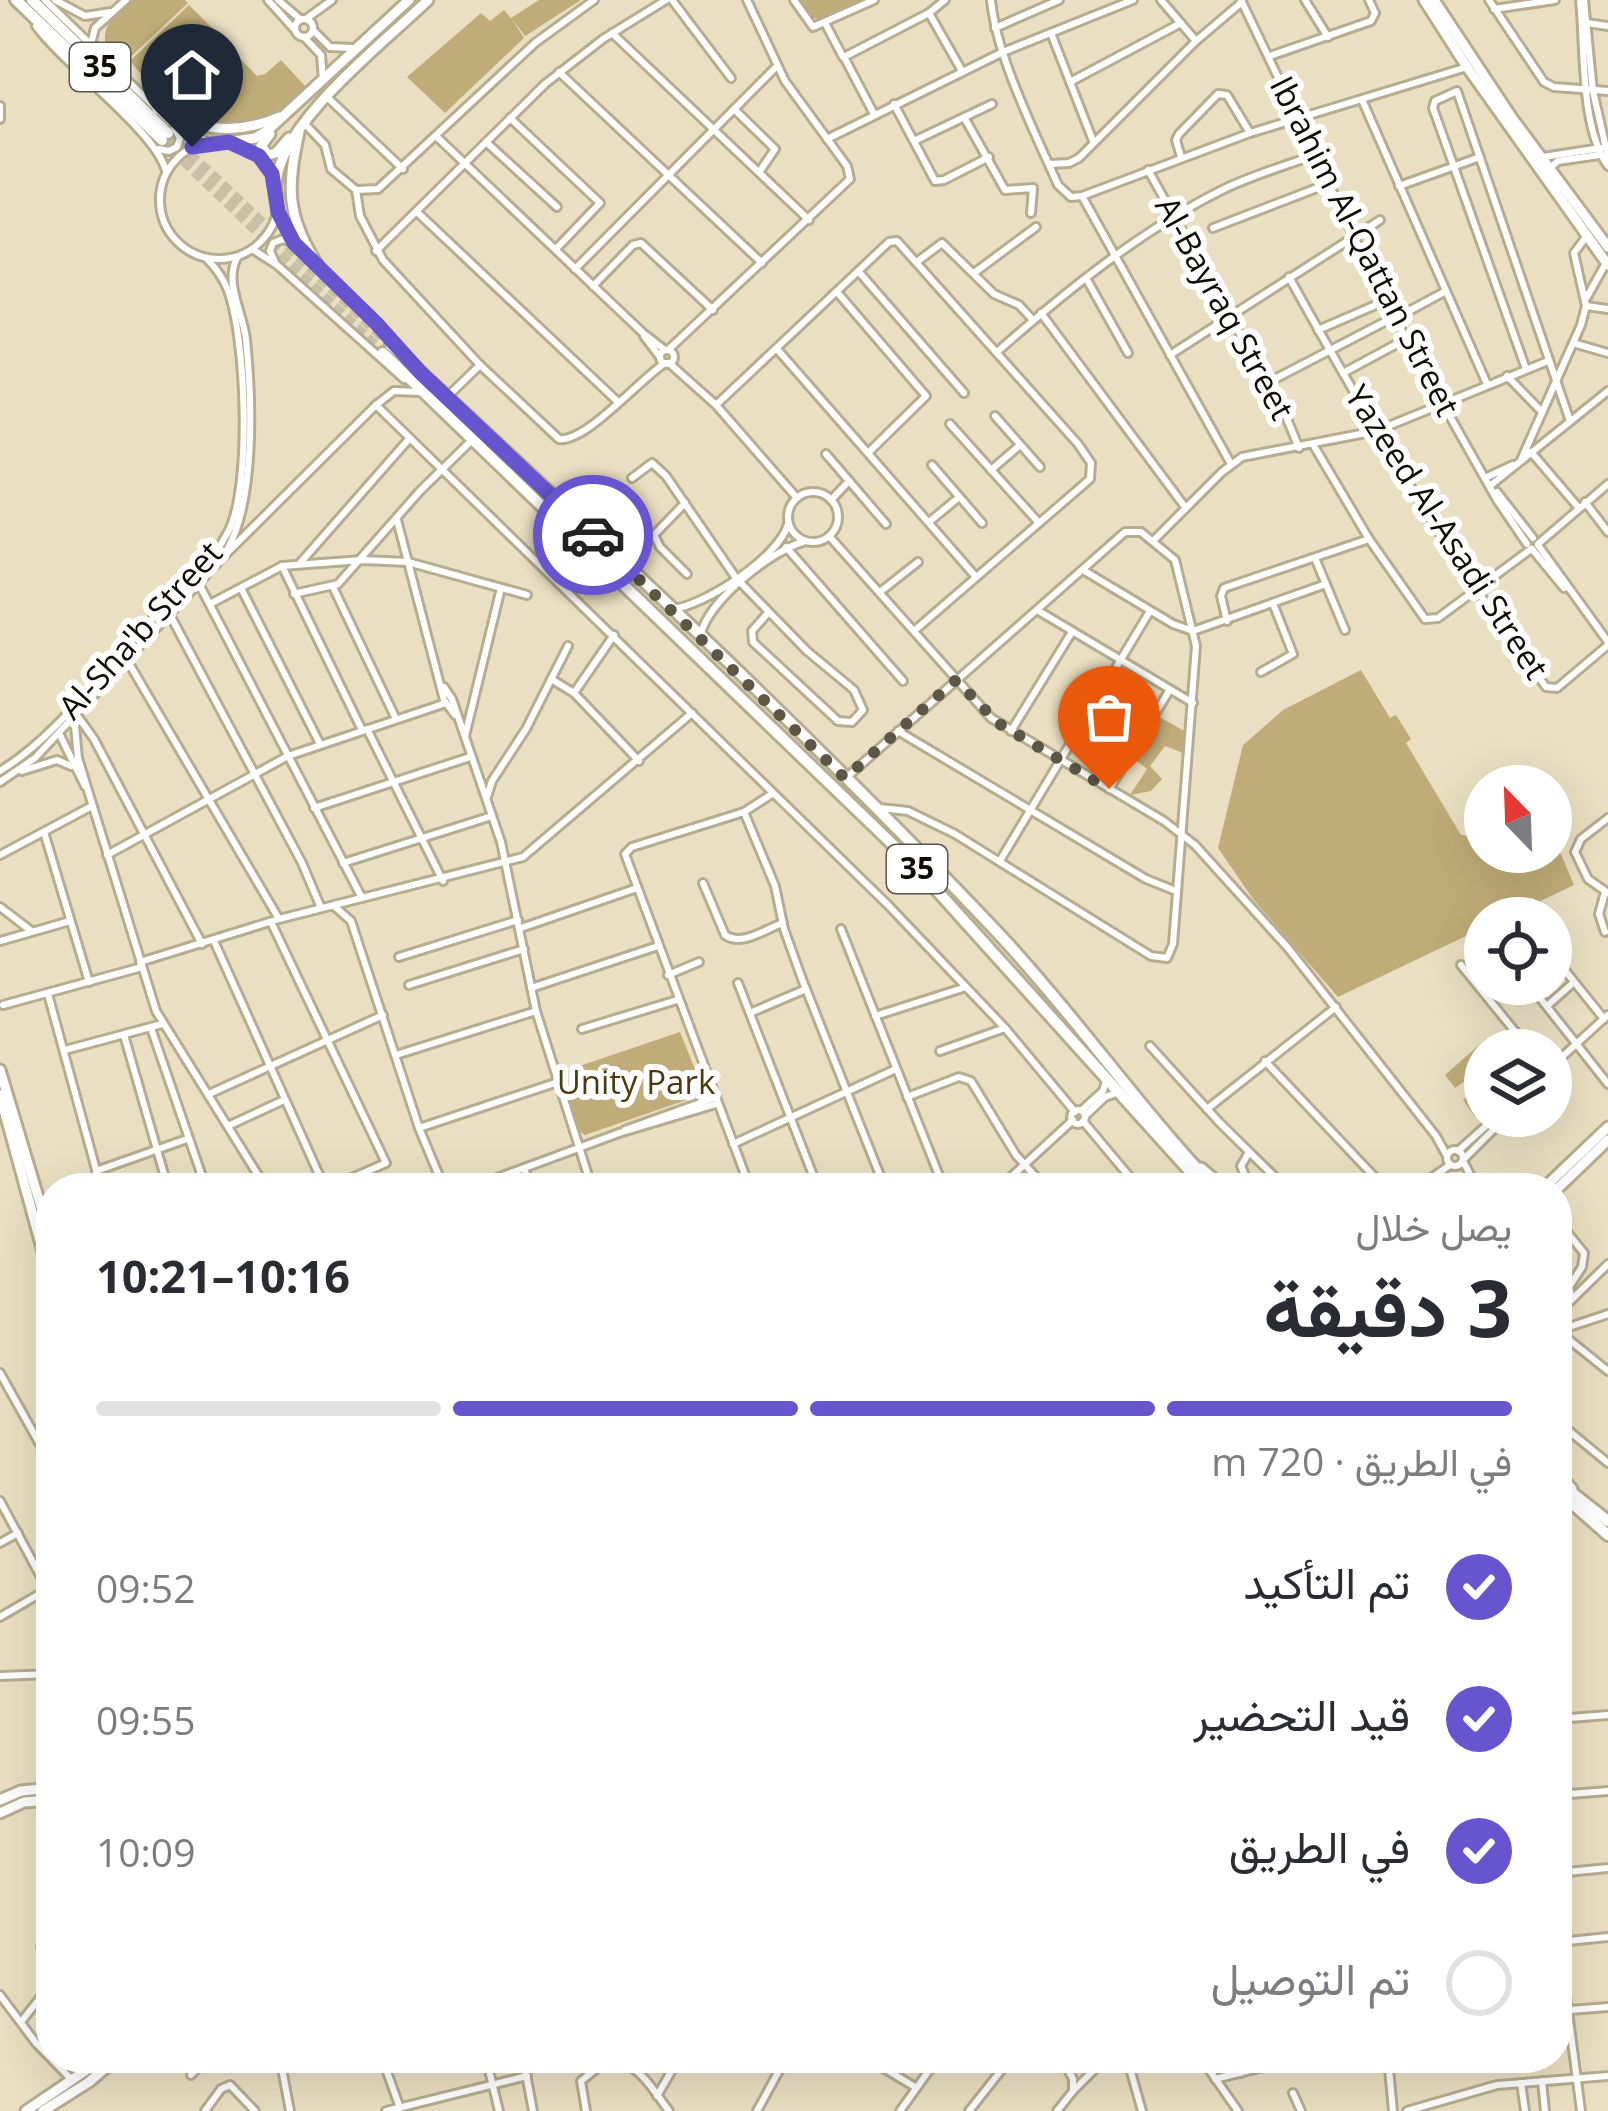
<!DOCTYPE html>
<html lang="ar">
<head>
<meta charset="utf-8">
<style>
  :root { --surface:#fff; --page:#f7f7f7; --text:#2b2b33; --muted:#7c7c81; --line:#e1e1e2; --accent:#6655cf }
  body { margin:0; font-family:"Open Sans",Vazirmatn,sans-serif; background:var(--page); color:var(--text); direction:rtl; height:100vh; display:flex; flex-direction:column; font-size:45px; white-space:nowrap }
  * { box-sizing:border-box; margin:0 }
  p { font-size:39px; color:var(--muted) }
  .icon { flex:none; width:66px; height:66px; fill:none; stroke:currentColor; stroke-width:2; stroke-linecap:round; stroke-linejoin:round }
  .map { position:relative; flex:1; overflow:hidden; direction:ltr }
  .sheet { position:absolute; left:36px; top:1173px; width:1536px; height:900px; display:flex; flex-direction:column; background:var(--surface); border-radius:48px; box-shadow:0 12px 48px #0002; direction:rtl }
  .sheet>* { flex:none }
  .needle { width:78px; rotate:337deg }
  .tools { position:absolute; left:1464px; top:765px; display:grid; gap:24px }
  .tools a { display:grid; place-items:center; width:108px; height:108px; border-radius:50%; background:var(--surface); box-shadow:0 12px 48px #0002; font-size:60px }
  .pin { position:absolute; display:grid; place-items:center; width:102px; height:102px; color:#fff; margin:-123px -51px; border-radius:50% 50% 50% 0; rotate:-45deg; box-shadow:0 0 12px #0007 }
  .pin .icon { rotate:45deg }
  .courier { position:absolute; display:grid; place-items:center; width:120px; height:120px; margin:-60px; border:9px solid #6655cf; border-radius:50%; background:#fff; color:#222; box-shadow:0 3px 15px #0007 }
  .summary em { font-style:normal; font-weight:700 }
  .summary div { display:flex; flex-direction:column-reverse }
  .summary { display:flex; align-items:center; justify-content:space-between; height:204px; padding:0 60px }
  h1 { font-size:78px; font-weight:700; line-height:90px }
  .bar { display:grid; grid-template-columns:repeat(4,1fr); gap:18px 12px; align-content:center; height:144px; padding:0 60px }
  .bar i { height:15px; border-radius:9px; background:var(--line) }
  .bar .selected { background:var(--accent) }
  .bar p { grid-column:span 4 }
  ol { padding:0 60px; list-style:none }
  li { display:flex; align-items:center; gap:36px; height:132px }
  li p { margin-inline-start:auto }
  li .icon { padding:12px; border-radius:50%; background:var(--accent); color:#fff; stroke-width:4 }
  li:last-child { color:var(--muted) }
  li i { width:66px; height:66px; border:6px solid var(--line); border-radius:50% }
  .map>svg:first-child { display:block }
  .green { fill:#bfac78 }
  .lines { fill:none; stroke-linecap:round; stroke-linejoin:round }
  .highway-tunnel { stroke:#c9bfa6; stroke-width:10; stroke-dasharray:10 5; stroke-linecap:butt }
  .minor-casing { stroke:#b6ac8f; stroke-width:12 }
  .major-casing { stroke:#b6ac8f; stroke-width:15 }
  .highway-casing { stroke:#b6ac8f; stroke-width:16 }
  .minor { stroke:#fff; stroke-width:6 }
  .major { stroke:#fff; stroke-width:9 }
  .highway { stroke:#fff; stroke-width:10 }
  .done { stroke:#5c5646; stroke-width:12; stroke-dasharray:0 21.6 }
  .route { stroke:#6655cf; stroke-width:15 }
  .labels { text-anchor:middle; stroke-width:12; stroke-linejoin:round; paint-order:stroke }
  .shield { fill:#fff; stroke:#58554f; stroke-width:3 }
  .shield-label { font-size:30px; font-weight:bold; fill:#100c04 }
  .street-label { font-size:33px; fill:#100c04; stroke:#fff }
  .park-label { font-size:33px; fill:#4a3b0e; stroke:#fff }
</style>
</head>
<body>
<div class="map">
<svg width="1608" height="2111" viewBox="0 0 1608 2111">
  <rect width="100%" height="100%" fill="#eadfc2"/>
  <!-- green -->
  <g class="green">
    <path d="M133,0H185L188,3L125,62L105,41C104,20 118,12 133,0Z"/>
    <path d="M539,0H581L525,36L512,19L524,38L445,113L407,77L481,13L490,21L504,10L511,18Z"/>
    <path d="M797,0H864L822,20L805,15Z"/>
    <path d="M189,5L217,33L201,49L217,35L257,76L265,74L281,60L306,87C276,124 214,134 175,108C157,96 146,79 130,61Z"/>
    <path d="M1361,670L1390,718L1396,715L1411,739L1406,743L1461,835L1485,838V852H1551V845H1557L1574,885L1505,918H1485V927L1338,997L1253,899L1218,848L1243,745L1283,710Z"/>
    <path d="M1156,715L1186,732L1183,753L1165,746L1150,766L1162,779L1151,791L1130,795L1147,769L1132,757Z"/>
    <path d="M680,1032L703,1089L701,1095L585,1135L577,1130L559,1073Z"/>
    <path d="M1486,1039L1494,1050H1485V1108L1475,1117L1463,1100L1473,1092L1465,1081L1455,1088L1445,1075Z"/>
  </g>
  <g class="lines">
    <!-- highway-tunnel -->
    <g class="highway-tunnel">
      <path d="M168,133L391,345"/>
      <path d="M162,140L383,353"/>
    </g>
    <defs>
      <g id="minor">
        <path d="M45,0L170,122L206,141"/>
        <path d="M55,0L85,16L111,12"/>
        <path d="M268,0L294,29"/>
        <path d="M278,0L300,19"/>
        <path d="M672,0L731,78"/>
        <path d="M794,0L813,27L874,0"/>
        <path d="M991,0C996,55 1035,133 1058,185L1071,197L1082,196L1250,133L1467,67"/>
        <path d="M1161,0L1196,41"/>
        <path d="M1241,0L1385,301L1497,500L1527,544"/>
        <path d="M1305,0L1328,37"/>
        <path d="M1489,0L1544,82L1554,87L1608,91"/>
        <path d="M1580,0C1585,48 1580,127 1608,166"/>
        <path d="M1584,0L1593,91L1608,157"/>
        <path d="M1494,9L1555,0"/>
        <path d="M929,13L945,0"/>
        <circle cx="304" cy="28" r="9"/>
        <path d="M306,19L332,0"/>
        <path d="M825,23L843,57"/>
        <path d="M1587,23L1608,26"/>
        <path d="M36,26C65,66 156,131 166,171"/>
        <path d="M995,28L1059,0"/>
        <path d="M314,31L330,47L353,48"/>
        <path d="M612,33L809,220"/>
        <path d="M1051,33L1093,141"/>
        <path d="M304,37L321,55L323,80"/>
        <path d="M91,44L95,28L126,0"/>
        <path d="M1270,56L1371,21L1375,13L1369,0"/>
        <path d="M559,72L762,263"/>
        <path d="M1070,82L1181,23"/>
        <path d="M327,97L403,169"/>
        <path d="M1363,102L1487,384"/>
        <path d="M894,104L935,181L944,180L989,157"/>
        <path d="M0,106V119"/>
        <path d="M734,109L775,149L760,171"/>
        <path d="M874,114L844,57L929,13L962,71"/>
        <path d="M964,117L1005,190L1033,188L1031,213"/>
        <path d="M510,118L600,203L556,249"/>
        <path d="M306,125L325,145L331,169L356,190L378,189L535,43L594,0"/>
        <path d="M437,137L643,333L665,350"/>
        <path d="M827,139L1003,52L1133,0"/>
        <circle cx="219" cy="200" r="59"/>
        <path d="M914,141L992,104"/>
        <path d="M486,142L557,207"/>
        <path d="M159,149L169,151L177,147L180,138L174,127"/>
        <path d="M1181,157L1176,140L1179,134L1218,94L1227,95L1250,133"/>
        <path d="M1543,157L1601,148"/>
        <path d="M1050,164L1069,163L1079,158L1196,41L1242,2"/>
        <path d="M1550,168L1558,161L1599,155"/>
        <path d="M1148,170L1285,414L1299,448"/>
        <path d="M1399,186L1480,157"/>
        <path d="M356,190L360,216L383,260L480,365L559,439C585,443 638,381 665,363"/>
        <path d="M1082,196L1231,464"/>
        <path d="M277,211L294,243L396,343"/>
        <path d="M417,212L617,401"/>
        <path d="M1213,228L1330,183"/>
        <path d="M252,249L277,265L404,379"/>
        <path d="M376,251L545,84L603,39L666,0"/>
        <path d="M918,261L942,243L994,294L1019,305L1033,320"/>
        <path d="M275,262L270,251L273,243L283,239L291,242"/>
        <path d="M575,269L777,66"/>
        <path d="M859,272L964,393"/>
        <path d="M974,273L1036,227"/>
        <path d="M1289,277C1367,418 1449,558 1546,687L1557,688L1608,645"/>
        <path d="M1086,278L1128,353"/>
        <path d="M593,286L633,245L641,243L713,310"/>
        <path d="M837,292L926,396L869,452"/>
        <path d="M1587,297L1606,263"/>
        <path d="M1586,306L1608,309"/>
        <path d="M1041,313L1185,507"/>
        <path d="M1394,319L1446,291"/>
        <path d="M1318,330L1385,301"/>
        <path d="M644,336L660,357"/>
        <path d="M1573,343L1608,353"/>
        <path d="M777,349L976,577"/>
        <path d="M668,350L850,179L847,166L785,81L747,0"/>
        <circle cx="667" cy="357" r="7"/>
        <path d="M997,352C1065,292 1140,231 1222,190C1252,175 1285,166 1317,154"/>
        <path d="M1170,355L1380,220"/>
        <path d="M669,363L716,405L797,498"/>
        <path d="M1526,369L1433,108L1435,101L1457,91L1570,421"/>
        <path d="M1343,373L1406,339"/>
        <path d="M1507,376L1542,412"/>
        <path d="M1269,382L1394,317"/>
        <path d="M448,396L480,365"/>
        <path d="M376,405L888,905L1005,1028L1075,1112"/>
        <path d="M716,405L889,242L897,241L1078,444L1091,463L1090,479L914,631"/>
        <path d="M995,416L1040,467"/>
        <path d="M950,424L1039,523"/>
        <path d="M1314,446L1369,539L1425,619L1438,618L1531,549"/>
        <path d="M1531,452L1578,507"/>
        <path d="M826,454L886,524"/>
        <path d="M1521,460L1581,325L1586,306L1574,253L1586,237"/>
        <path d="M932,465L982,523"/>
        <path d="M991,470L1020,445"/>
        <path d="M1487,477L1513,465"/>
        <path d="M632,478L652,463L666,476L736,578L807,651L854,690L863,710L852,722L838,721L753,642L752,631L768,613"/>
        <path d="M1491,485L1608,391"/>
        <path d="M1497,492L1533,538"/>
        <circle cx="813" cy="517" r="25"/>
        <path d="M831,500L849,481"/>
        <path d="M1585,502L1608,532"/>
        <path d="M685,503L654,535L660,547L687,574"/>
        <path d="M397,520L444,700L455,715"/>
        <path d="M929,522L958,498"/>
        <path d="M829,536L991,718L1164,821L1195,845L1288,948L1436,1136L1447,1156"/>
        <path d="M1153,541L1222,472L1242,457L1376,431L1548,361"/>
        <path d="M1538,544L1608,484"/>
        <path d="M1538,545L1608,642"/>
        <path d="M786,547L903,681"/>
        <path d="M1532,549L1564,588"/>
        <path d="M227,550C256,499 252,397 246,339C243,313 224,282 237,258"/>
        <path d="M1315,558L1345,630"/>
        <path d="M301,562L409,439"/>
        <path d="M282,566L362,730"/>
        <path d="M1083,570L1173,624L1193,631L1326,584"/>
        <path d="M199,584L362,898"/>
        <path d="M333,587L396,719"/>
        <path d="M241,588L319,742"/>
        <path d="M880,592L918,562"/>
        <path d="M294,594L338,584L420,491L472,440"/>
        <path d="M210,604L282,566L362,560L408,562L527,595"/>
        <path d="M673,609C706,605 780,556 788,524"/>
        <path d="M1037,610L1193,703"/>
        <path d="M170,615L302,863L321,908"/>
        <path d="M1227,621L1221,596L1224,588L1369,539"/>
        <path d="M701,634C708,601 771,551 803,542"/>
        <path d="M127,660L279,919"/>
        <path d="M1261,672L1293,654L1274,606"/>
        <path d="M551,679L574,693L639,761"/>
        <path d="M444,687L452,699L501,842L536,1011L592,1188"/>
        <path d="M574,693L614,635"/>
        <path d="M76,714L94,739L202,944"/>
        <path d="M74,716L78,758L156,1011L266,1188"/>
        <path d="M367,729L443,881"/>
        <path d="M898,731L1146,879L1176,891"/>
        <path d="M1011,731L1072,632"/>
        <path d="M59,733L85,786"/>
        <path d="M465,736L501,588"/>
        <path d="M0,771C56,737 98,676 143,628C171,599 209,569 228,532C252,488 246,335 227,288C222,276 215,267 206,258"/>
        <path d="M22,771L57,760L71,766"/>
        <path d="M848,776L1125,532H1141L1175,560L1196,646L1173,944L1167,958L1151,956L955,834L908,811L880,808"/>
        <path d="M0,782L35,758L222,558L376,405L394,391L419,392"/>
        <path d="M1109,789L1169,691"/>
        <path d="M487,797L492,781L526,729L568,646"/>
        <path d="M314,808L470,757"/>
        <path d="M744,812L775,886L784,929L802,979L885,1188"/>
        <path d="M1608,818L1581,839L1575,852L1588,879L1608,893"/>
        <path d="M44,832L89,982"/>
        <path d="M0,855L92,806"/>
        <path d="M107,855L288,756L446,703"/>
        <path d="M1001,859L1150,611"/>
        <path d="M343,863L492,816"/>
        <path d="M703,883L725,935C742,947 765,929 783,923"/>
        <path d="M1605,892L1599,914L1605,932"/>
        <path d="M334,906L351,921L419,1128L444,1188"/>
        <path d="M0,907L30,930"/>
        <path d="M1521,915L1523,918"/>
        <path d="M271,922L386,1163L329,1188"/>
        <path d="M521,928L637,888"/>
        <path d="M841,929L944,1188"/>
        <path d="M0,941L70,921"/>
        <path d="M214,941L325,1188"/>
        <path d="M1551,953L1604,1019"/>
        <path d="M399,957L518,920"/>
        <path d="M140,962L279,919L523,857L692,713"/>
        <path d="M1461,965L1530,1050"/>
        <path d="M668,975L699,962"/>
        <path d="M738,983L818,1188"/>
        <path d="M1529,984L1608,1084"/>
        <path d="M409,985L524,949"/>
        <path d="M531,988L658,946"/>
        <path d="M48,994L101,1188"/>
        <path d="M3,1005L142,967"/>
        <path d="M1547,1006L1574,982"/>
        <path d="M750,1013L806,989"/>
        <path d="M875,1016L966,987"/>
        <path d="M151,1028L206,1188"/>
        <path d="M582,1029L677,1000"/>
        <path d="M124,1035L168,1188"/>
        <path d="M1150,1046L1219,1122L1286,1188"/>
        <path d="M65,1050L162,1024"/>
        <path d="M940,1051L1005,1028"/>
        <path d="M396,1055L536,1011"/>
        <path d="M1265,1061L1385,1188"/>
        <path d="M1551,1067L1608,1015"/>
        <path d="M209,1094L383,1015"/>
        <path d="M907,1097L959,1077L971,1081L1016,1155L1046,1188"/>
        <path d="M1207,1109L1336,1007"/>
        <path d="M1082,1110L1103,1091L1106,1081"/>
        <circle cx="1078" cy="1117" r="7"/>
        <path d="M1085,1116L1105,1097L1116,1093"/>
        <path d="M1083,1121L1139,1188"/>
        <path d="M228,1126L284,1100"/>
        <path d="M419,1128L558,1082"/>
        <path d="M625,1130L714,1098"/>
        <path d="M733,1144L896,1069"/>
        <circle cx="1455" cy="1158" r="8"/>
        <path d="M1458,1151L1497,1116"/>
        <path d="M1248,1154L1241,1166L1250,1188"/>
        <path d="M1464,1159L1507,1116"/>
        <path d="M1463,1161L1477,1188"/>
        <path d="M524,1168L531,1188"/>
        <path d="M96,1171L187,1139"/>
        <path d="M470,1188L619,1133L716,1104"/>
        <path d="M750,1188L625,854L632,847L744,812L772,794"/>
        <path d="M999,1188L1073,1120"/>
        <path d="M1417,1188L1450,1165"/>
        <path d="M1557,1220L1584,1253L1582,1267L1569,1287L1572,1299"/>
        <path d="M1557,1314L1608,1264"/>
        <path d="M1557,1330L1608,1371"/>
        <path d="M1560,1330L1608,1314"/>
        <path d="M0,1373L51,1464"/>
        <path d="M1557,1421L1608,1463"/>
        <path d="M0,1501L48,1590"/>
        <path d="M0,1543L18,1533"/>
        <path d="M0,1617L48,1589"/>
        <path d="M0,1676L51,1674"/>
        <path d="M1557,1719L1608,1715"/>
        <path d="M1557,1795L1608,1791"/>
        <path d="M1557,1873L1608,1868"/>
        <path d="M1558,1942L1608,1937"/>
        <path d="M1559,1942L1581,2111"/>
        <path d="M41,1947L51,1959"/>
        <path d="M0,1995L36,2043L71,2079"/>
        <path d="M1557,2011L1608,2007"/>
        <path d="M21,2022L51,1984"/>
        <path d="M280,2058L290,2111"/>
        <path d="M382,2058L400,2108"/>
        <path d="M486,2058L499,2111"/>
        <path d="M523,2058L533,2111"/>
        <path d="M604,2058C641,2064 647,2082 669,2111"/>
        <path d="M867,2058L915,2087"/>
        <path d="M1127,2058L1142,2111"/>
        <path d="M1201,2058L1238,2111"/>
        <path d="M1234,2058L1241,2073"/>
        <path d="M1388,2058L1393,2111"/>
        <path d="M191,2075L207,2058"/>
        <path d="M1215,2079L1299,2058"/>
        <path d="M1542,2081L1545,2111"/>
        <path d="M1521,2083L1525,2111"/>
        <path d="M1073,2091L1098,2066L1118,2058"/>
        <path d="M1293,2093L1301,2111"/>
        <path d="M657,2096L679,2058"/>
        <path d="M205,2111L221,2089L230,2085L255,2111"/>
        <path d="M386,2111L527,2076"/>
        <path d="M586,2111L581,2081L607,2060"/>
        <path d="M757,2111L786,2058"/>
        <path d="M900,2111L938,2058"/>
        <path d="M969,2111L1011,2058"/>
        <path d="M1057,2111L1073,2091V2079L1062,2058"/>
        <path d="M1407,2111L1497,2085L1608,2076"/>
      </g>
      <g id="major">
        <path d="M1424,0L1467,67L1608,265"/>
        <path d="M1434,0L1512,118L1608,247"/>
        <path d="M157,109C199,130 236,136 279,117"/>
        <path d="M299,132C287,187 286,215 317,264"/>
        <path d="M270,134L261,146L268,155L276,153L289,138"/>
        <path d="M228,142L255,138L267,131L409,0"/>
        <path d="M276,184C280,122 384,43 428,0"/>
        <path d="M0,1070L51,1240"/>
        <path d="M0,1095L51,1281"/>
        <path d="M1201,1168L1225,1188"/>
        <path d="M1544,1188L1608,1127"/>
        <path d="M1557,1189L1608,1140"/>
        <path d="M1557,1472L1572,1489"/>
        <path d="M0,1800L21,1791L51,1788"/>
        <path d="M0,1813L24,1802L51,1800"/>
        <path d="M26,2111L104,2058"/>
        <path d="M43,2111L89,2082L117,2058"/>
      </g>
      <g id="highway">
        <path d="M16,0L162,140"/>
        <path d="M32,0L168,133"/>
        <path d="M391,345C597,536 804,728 997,932C1074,1014 1138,1107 1215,1188"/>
        <path d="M383,353L914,865L1205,1188"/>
        <path d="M1557,1481L1608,1521"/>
        <path d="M1557,1490L1608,1535"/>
      </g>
    </defs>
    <!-- minor casing -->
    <use href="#minor" class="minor-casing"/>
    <!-- major casing -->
    <use href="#major" class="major-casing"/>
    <!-- highway casing -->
    <use href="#highway" class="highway-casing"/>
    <!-- minor -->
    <use href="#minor" class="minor"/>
    <!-- major -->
    <use href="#major" class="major"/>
    <!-- highway -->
    <use href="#highway" class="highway"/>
  </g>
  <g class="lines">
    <!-- done -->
    <path class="done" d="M593,535L845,778L956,680L998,723L1109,789"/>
    <!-- route -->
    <path class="route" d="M192,147L229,142L259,156L272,174L278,212L294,243L376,323L421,373L593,535"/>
  </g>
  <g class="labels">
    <!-- shield labels -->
    <g class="shield">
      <rect x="70" y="43" width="60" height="48" rx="9"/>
      <rect x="887" y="845" width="60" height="48" rx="9"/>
    </g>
    <g class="shield-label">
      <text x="100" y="77">35</text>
      <text x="917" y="879">35</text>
    </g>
    <!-- street labels -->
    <g class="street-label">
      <text transform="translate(1365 246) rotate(63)" y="12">Ibrahim Al-Qattan Street</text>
      <text transform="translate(1225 308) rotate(61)" y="12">Al-Bayraq Street</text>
      <text transform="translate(1447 532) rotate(57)" y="12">Yazeed Al-Asadi Street</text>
      <text transform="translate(140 630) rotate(-48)" y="12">Al-Sha'b Street</text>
    </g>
    <!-- park labels -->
    <g class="park-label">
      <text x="636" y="1094">Unity Park</text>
    </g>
  </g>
</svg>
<div class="tools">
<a><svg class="needle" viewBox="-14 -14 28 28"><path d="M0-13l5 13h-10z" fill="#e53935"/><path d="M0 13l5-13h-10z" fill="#7c7c81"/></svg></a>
<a><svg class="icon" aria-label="locate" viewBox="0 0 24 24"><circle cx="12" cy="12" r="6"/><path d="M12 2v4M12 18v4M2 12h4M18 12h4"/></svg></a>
<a><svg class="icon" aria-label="layers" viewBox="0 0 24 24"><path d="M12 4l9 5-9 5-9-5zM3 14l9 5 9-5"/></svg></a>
</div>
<div class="pin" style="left:1109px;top:789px;background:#ea580c"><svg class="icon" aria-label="bag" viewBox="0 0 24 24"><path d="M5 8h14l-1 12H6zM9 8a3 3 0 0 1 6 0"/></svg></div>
<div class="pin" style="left:192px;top:147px;background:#1f2937"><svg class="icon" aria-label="home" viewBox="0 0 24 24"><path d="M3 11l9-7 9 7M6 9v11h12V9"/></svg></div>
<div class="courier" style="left:593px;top:535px"><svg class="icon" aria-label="car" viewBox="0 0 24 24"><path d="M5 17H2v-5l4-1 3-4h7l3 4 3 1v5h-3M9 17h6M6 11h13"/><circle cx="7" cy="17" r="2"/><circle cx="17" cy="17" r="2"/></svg></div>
<section class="sheet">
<div class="summary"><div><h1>3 دقيقة</h1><p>يصل خلال</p></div><em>10:16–10:21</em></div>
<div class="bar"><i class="selected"></i><i class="selected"></i><i class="selected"></i><i></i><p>في الطريق · 720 m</p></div>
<ol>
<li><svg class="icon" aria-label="check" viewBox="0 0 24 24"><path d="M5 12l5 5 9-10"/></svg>تم التأكيد<p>09:52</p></li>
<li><svg class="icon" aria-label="check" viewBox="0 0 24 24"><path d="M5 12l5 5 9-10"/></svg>قيد التحضير<p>09:55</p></li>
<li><svg class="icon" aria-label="check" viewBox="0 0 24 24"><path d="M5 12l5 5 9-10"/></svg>في الطريق<p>10:09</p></li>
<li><i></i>تم التوصيل</li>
</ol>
</section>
</div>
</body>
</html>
